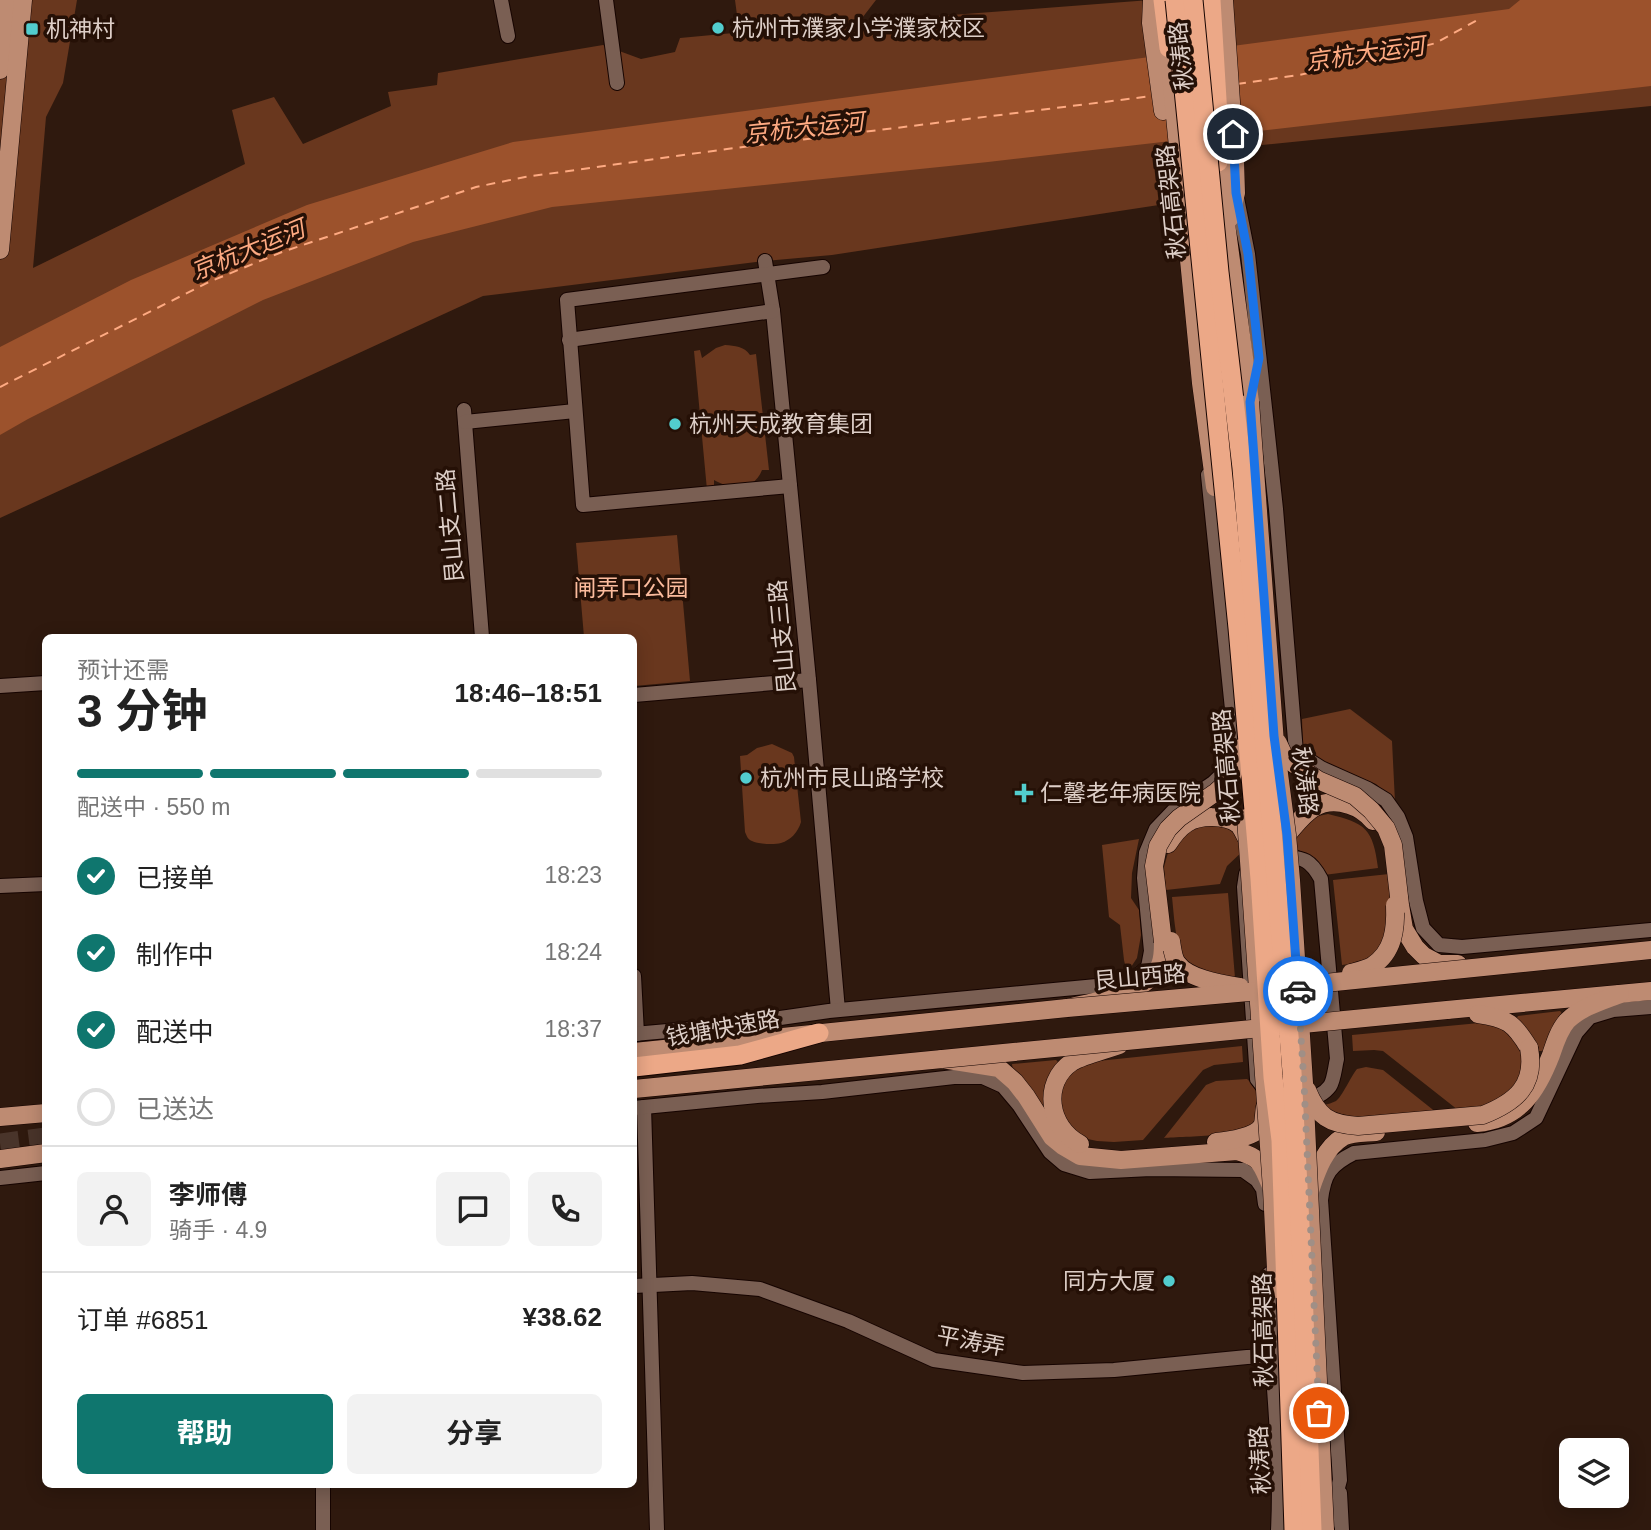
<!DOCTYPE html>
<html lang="zh">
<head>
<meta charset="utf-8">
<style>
  :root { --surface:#fff; --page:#f2f2f2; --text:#222; --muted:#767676; --line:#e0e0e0; --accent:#0f766e }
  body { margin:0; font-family:Arial,"Noto Sans SC",sans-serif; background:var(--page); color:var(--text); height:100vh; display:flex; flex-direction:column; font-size:26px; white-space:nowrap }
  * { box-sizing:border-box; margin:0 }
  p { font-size:23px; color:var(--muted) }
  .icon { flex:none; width:38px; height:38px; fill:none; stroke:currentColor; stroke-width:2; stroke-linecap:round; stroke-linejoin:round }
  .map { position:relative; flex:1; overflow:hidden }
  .sheet { position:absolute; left:42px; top:634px; width:595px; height:854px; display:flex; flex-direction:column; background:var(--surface); border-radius:10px; box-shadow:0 4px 18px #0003 }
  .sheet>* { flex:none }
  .tools { position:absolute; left:1559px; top:1438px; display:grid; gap:14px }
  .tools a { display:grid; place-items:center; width:70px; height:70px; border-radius:10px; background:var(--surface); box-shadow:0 4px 18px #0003; font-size:35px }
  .pin { position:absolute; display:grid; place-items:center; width:60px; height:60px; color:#fff; margin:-30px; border:4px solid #fff; border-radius:50%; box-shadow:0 2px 7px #0007 }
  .courier { position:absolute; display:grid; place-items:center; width:70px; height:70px; margin:-35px; border:5px solid #1a73e8; border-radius:50%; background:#fff; color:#222; box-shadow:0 2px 9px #0007 }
  .overview em { font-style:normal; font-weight:700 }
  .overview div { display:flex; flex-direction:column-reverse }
  .overview { display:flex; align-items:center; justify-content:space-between; height:119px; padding:0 35px }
  h1 { font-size:46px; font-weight:700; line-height:52px }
  .bar { display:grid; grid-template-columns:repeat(4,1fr); gap:10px 7px; align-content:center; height:84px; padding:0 35px }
  .bar i { height:9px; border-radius:5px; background:var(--line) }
  .bar .active { background:var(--accent) }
  .bar p { grid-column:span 4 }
  .line { display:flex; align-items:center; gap:18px; padding:0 35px; border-top:2px solid var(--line) }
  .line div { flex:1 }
  .round { display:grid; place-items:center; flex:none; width:74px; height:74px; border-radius:10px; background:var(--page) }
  ol { padding:0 35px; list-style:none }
  li { display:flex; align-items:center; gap:21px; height:77px }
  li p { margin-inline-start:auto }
  li .icon { padding:7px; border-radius:50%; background:var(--accent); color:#fff; stroke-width:4 }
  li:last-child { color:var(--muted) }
  li i { width:38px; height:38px; border:4px solid var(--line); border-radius:50% }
  .cta { display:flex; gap:14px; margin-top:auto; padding:14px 35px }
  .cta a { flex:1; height:80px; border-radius:10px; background:var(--accent); color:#fff; font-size:28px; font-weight:700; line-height:80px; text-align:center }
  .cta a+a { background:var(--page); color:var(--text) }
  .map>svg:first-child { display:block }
  .green { fill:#69371e }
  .water { fill:#9c522c }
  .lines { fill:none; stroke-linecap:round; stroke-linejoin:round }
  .ferry { stroke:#feaa82; stroke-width:2; stroke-dasharray:9 7; stroke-linecap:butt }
  .highway-tunnel { stroke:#49342a; stroke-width:19; stroke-dasharray:19 10; stroke-linecap:butt }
  .minor-casing { stroke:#160400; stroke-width:16 }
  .major-casing { stroke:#160400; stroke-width:19 }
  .highway-casing { stroke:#160400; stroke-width:21 }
  .minor { stroke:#7a5f53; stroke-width:14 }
  .major { stroke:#be8b72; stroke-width:18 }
  .highway { stroke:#eca887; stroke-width:19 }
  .major-bridge-casing { stroke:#160400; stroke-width:19; stroke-linecap:butt }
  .highway-bridge-casing { stroke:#160400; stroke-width:21; stroke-linecap:butt }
  .major-bridge { stroke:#be8b72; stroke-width:18 }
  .highway-bridge { stroke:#eca887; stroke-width:19 }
  .done { stroke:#a08f86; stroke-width:7; stroke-dasharray:0 12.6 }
  .route { stroke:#1a73e8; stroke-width:9 }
  .poi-dot { fill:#52cdce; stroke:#251006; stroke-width:2.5 }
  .labels { text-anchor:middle; stroke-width:7; stroke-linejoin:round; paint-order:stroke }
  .poi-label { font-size:23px; fill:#ddcec7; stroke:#251006; text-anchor:start }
  .street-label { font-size:23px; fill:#ddcec7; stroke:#251006 }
  .park-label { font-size:23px; fill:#fbbb9d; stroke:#251006 }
  .water-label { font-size:24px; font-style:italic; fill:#feaa82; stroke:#251006 }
</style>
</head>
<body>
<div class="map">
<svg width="1651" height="1530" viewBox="0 0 1651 1530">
  <rect width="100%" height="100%" fill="#2f190e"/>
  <!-- green -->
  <g class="green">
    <path d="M0,0H77L63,83L46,117L33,268L245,164L232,110L274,97L303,144L391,106L388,92L437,85L438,73L603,45L641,59L675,52L680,38L755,31L737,15L735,0H876L859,22L1150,0H1651V106L1162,155L1172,203L832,255L765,261L483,296L0,518Z"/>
    <path d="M725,345C735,346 744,346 750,355L756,354L769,470H762C754,491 731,490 714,480V488L707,490L694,351L700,350L702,358L716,348Z"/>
    <path d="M677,535L690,681L634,686V637H584L576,543Z"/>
    <path d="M1350,709L1392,741L1395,802L1376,784L1330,766L1303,750L1302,719Z"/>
    <path d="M772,744L792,753L794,757L801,822C798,832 791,840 781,843C774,845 758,844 752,841C747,839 747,836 745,832L740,756L747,755L757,748Z"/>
    <path d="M1328,814C1366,823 1373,829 1378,868L1324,875L1313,859L1292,846L1293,837L1309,818Z"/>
    <path d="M1222,825L1238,836L1245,849L1227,866L1220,884L1166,890L1164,867L1169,849L1181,836L1202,826Z"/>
    <path d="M1139,839L1132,873L1131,898L1139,910L1141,935L1137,958L1127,973L1124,960L1120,925L1109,917L1102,845Z"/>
    <path d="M1389,874C1391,904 1397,946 1364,960C1357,963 1349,964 1342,965L1333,880Z"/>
    <path d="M1228,893L1235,978C1176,978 1177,946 1172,897Z"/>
    <path d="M1560,1011L1564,1016L1543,1051H1537L1515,1021L1518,1016Z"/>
    <path d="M1490,1022L1506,1026L1521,1049L1523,1071L1512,1091L1484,1107L1458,1110L1383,1051L1374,1050L1353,1051L1352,1035Z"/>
    <path d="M1242,1046L1243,1062L1214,1065L1203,1070L1143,1140L1114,1142L1097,1141L1083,1138L1072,1132L1061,1112V1093L1068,1076L1081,1065L1098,1061Z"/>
    <path d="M1056,1060L1061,1065L1045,1093L1044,1105L1038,1104L1013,1071L1012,1064Z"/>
    <path d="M1366,1067L1383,1070L1437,1113L1366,1120L1335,1116L1324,1105C1328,1104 1332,1103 1336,1101C1342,1097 1351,1076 1357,1069Z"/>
    <path d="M1247,1079L1258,1089C1258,1097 1262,1109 1259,1117C1253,1138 1184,1136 1164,1138L1206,1085L1216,1081Z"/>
  </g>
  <!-- water -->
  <path class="water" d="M1520,0H1651V86L988,162L552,207L413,242L263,300L28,419L0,435V347L131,280L307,205L513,142L1509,9Z"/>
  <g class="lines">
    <!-- ferry -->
    <g class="ferry">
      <path d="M1237,84L1299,75L1375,59L1436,43L1479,19"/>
      <path d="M0,387L209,282L282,252L476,187L525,177L727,149L1152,96"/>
    </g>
    <!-- highway-tunnel -->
    <path class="highway-tunnel" d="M0,1143L46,1137"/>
    <defs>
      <g id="minor">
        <path d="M501,0L508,36"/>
        <path d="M606,0L617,83"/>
        <path d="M1237,198L1248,254L1267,426L1276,509L1296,752L1293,758"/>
        <path d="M765,261L773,311L809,680L838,1010"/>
        <path d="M569,340L773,311"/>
        <path d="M464,410L482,637"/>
        <path d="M465,422L575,411"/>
        <path d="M1208,475L1237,758"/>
        <path d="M790,486L583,505L567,300L823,267"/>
        <path d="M0,686L46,683"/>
        <path d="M634,695L809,680"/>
        <path d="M1276,755L1296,752L1321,768L1368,789L1386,800L1398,817L1406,837L1416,901L1423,928L1439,945L1462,947L1651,930"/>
        <path d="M1276,855C1300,859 1308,855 1321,879L1337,1059C1335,1067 1334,1080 1330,1086C1316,1105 1289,1099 1271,1097L1257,1079L1244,887L1246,874L1252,861Z"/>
        <path d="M0,886L46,884"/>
        <path d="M634,976L637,1034"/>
        <path d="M634,1034L724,1026L829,1011L1118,984L1135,978L1148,967L1151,951L1144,878L1146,853L1156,829L1176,808L1213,783L1236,761"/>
        <path d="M644,1107L657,1530"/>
        <path d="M634,1108L757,1096L822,1092L954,1077H983L1003,1086L1019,1105L1050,1152L1064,1164L1090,1172L1151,1169L1243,1170L1257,1180L1263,1189L1265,1204"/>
        <path d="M0,1178L46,1173"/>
        <path d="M1303,1195L1321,1200L1340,1480L1328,1525"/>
        <path d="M1321,1200C1324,1174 1330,1165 1354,1153L1485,1140L1513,1133L1536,1118L1576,1033L1590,1017L1613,1010L1651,1007"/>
        <path d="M1269,1274C1270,1303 1270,1332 1272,1361C1276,1417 1281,1474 1278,1530"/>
        <path d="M634,1286L692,1283L760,1289L848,1321L934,1360L1023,1373L1114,1370L1247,1357L1272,1356"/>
        <path d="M323,1484V1530"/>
        <path d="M1340,1493L1342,1530"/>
      </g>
      <g id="major">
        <path d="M1152,0L1151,23L1163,111"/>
        <path d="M1224,0L1235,160L1236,193L1230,218"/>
        <path d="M1167,34L1201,383L1215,487"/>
        <path d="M0,70L6,0"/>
        <path d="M1216,149L1250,402"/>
        <path d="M0,250L23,0"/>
        <path d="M1287,835C1304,814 1319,795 1349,805C1359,808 1366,813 1373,821"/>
        <path d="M1168,844C1173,836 1179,828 1187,823C1200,815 1225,815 1238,824C1242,828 1244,834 1247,839"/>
        <path d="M1400,905L1404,929L1415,947L1424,956L1439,964H1458"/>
        <path d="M1447,1010L1651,991"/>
        <path d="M1478,1014C1507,1018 1514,1023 1529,1048"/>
        <path d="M634,1052L1067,1008C1095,1001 1148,994 1160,965C1163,958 1163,950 1163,942"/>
        <path d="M634,1089L942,1059L999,1068L1015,1082L1026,1096L1052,1137L1063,1146L1080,1156L1121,1160L1237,1151C1262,1158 1261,1164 1271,1186"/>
        <path d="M0,1117L46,1113"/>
        <path d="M1477,1123C1520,1119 1537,1091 1551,1055C1555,1043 1559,1030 1567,1021C1581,1007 1602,1001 1620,994"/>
        <path d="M1216,1142C1228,1141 1258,1137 1263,1124C1264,1119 1264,1112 1265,1107"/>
        <path d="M1080,1144C1049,1128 1041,1083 1072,1062C1084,1055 1106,1050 1119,1045"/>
        <path d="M0,1159L46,1153"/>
        <path d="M1309,1194C1316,1174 1323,1149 1343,1137C1352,1132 1366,1133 1376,1132"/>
      </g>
      <g id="highway">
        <path d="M1163,0L1169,48"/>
        <path d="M1211,0L1218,116V162"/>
        <path d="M634,1067L740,1055L819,1033"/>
      </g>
    </defs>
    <!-- minor casing -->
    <use href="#minor" class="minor-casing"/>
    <!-- major casing -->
    <use href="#major" class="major-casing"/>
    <!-- highway casing -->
    <use href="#highway" class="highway-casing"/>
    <!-- minor -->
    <use href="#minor" class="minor"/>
    <!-- major -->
    <use href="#major" class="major"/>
    <!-- highway -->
    <use href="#highway" class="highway"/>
    <defs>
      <g id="major-bridge">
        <path d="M1250,402L1275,743L1287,835L1291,880L1304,1083L1325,1530"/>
        <path d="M1278,743L1285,758L1318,780L1355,796L1371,810L1386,828L1393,845L1400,905"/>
        <path d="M1246,818L1272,1189L1277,1289"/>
        <path d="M1171,941C1172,947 1173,958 1177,963C1188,979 1222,984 1240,987"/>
        <path d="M1163,942L1154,866L1158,846L1168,829L1179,818L1216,792L1231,779L1241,748"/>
        <path d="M1351,973C1358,971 1366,969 1372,966C1394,952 1396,928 1395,905"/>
        <path d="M1067,1008L1260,991L1315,984L1651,950"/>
        <path d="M942,1059L1447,1010"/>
        <path d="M1307,1090C1318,1117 1329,1124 1358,1126L1483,1115C1516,1102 1536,1085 1529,1048"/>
      </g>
      <g id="highway-bridge">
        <path d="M1175,0L1238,628L1260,879L1273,1077L1281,1140L1294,1530"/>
        <path d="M1193,0L1219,272L1242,468L1292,1072L1302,1263L1312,1530"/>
      </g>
    </defs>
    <!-- major-bridge casing -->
    <use href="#major-bridge" class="major-bridge-casing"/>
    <!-- highway-bridge casing -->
    <use href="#highway-bridge" class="highway-bridge-casing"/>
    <!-- major-bridge -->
    <use href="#major-bridge" class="major-bridge"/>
    <!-- highway-bridge -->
    <use href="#highway-bridge" class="highway-bridge"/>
  </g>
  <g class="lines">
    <!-- done -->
    <path class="done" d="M1298,991L1304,1083L1319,1413"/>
    <!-- route -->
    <path class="route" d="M1233,134L1236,193L1248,254L1259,358L1250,402L1274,736L1287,835L1298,991"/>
  </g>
  <!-- markers -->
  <g class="poi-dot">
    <circle cx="718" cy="28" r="7"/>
    <rect x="25" y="22" width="14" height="14" rx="3.5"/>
    <circle cx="675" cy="424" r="7"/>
    <circle cx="746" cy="778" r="7"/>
    <path d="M1020.5 782.5h7v7h7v7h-7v7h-7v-7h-7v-7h7z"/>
    <circle cx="1169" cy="1281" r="7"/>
  </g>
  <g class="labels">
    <!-- poi labels -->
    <g class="poi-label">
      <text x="732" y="36">杭州市濮家小学濮家校区</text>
      <text x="46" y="37">机神村</text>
      <text x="689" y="432">杭州天成教育集团</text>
      <text x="760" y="786">杭州市艮山路学校</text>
      <text x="1040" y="801">仁馨老年病医院</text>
      <text x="1155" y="1289" text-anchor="end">同方大厦</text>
    </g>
    <!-- street labels -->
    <g class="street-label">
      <text transform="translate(1181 56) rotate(-96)" y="8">秋涛路</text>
      <text transform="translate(1171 202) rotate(-96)" y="8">秋石高架路</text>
      <text transform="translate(450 526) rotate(-95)" y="8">艮山支二路</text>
      <text transform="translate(782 637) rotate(-95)" y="8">艮山支三路</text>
      <text transform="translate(1226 766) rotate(-95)" y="8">秋石高架路</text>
      <text transform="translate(1305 781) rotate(83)" y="8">秋涛路</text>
      <text transform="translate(1140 977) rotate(-5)" y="8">艮山西路</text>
      <text transform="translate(723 1028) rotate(-10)" y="8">钱塘快速路</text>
      <text transform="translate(1263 1330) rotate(-91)" y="8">秋石高架路</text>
      <text transform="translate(971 1341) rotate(11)" y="8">平涛弄</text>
      <text transform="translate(1260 1460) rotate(-93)" y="8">秋涛路</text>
    </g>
    <!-- park labels -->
    <g class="park-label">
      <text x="631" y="596">闸弄口公园</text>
    </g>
    <!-- water labels -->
    <g class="water-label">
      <text transform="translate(1365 54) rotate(-8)" y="8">京杭大运河</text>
      <text transform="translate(804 128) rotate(-6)" y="8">京杭大运河</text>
      <text transform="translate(248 250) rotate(-22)" y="8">京杭大运河</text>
    </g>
  </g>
</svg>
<div class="tools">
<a><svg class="icon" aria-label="layers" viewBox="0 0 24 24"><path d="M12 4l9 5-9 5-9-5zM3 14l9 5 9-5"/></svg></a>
</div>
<div class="pin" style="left:1319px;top:1413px;background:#ea580c"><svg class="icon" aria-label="bag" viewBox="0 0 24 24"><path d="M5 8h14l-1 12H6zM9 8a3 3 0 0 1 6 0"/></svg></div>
<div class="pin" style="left:1233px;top:134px;background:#1f2937"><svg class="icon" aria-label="home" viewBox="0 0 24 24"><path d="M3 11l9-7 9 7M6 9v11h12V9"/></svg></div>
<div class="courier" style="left:1298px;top:991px"><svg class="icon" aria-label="car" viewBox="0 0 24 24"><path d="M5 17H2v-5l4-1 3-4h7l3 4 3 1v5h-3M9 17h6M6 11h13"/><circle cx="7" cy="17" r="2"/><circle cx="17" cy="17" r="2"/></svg></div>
<section class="sheet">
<div class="overview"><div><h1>3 分钟</h1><p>预计还需</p></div><em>18:46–18:51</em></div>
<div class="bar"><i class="active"></i><i class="active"></i><i class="active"></i><i></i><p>配送中 · 550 m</p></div>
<ol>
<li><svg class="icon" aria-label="check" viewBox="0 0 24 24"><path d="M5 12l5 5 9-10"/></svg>已接单<p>18:23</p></li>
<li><svg class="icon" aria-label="check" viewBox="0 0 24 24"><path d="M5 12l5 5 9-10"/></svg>制作中<p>18:24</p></li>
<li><svg class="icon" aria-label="check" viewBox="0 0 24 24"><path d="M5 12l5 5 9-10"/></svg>配送中<p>18:37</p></li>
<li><i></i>已送达</li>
</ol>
<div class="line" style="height:126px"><a class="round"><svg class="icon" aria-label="person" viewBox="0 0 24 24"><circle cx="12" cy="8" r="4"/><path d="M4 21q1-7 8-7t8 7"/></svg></a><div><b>李师傅</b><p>骑手 · 4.9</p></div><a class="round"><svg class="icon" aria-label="chat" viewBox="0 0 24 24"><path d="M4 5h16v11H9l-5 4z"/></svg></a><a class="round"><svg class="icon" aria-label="phone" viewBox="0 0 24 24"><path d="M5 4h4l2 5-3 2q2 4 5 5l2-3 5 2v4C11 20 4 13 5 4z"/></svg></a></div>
<div class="line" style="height:91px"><div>订单 #6851</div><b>¥38.62</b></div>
<div class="cta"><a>帮助</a><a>分享</a></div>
</section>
</div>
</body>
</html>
